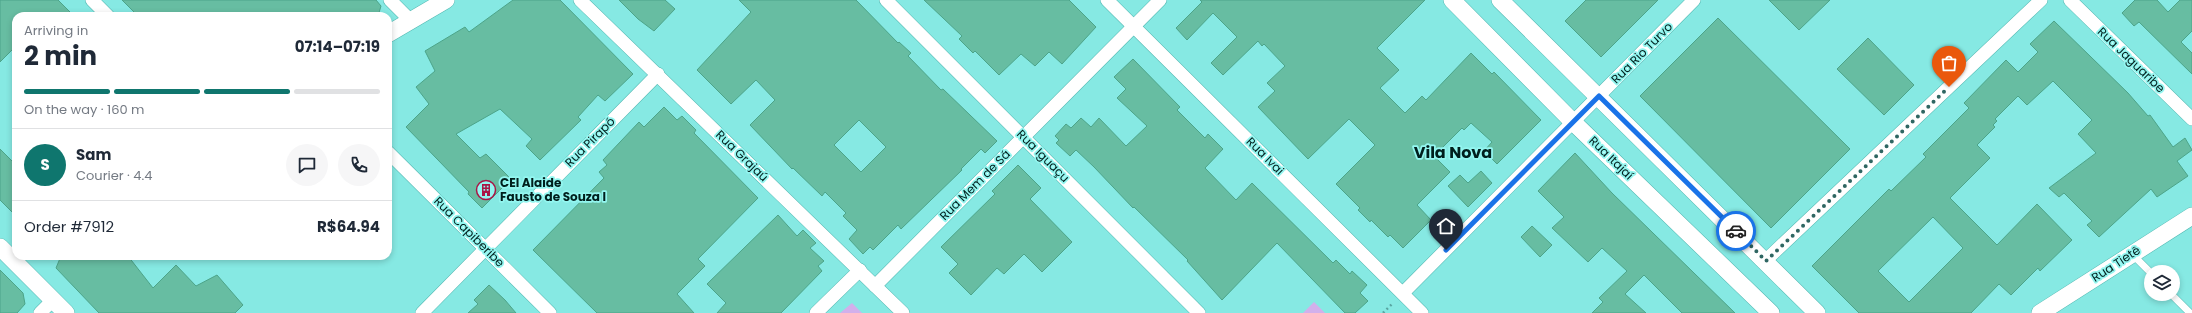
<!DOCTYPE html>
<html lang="en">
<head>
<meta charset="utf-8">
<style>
  :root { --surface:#fff; --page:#f6f6f7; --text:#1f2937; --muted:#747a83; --line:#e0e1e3; --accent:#0f766e }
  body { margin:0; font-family:Poppins,sans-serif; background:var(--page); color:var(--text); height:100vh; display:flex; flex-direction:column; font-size:15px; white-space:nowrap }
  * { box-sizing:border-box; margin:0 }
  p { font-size:13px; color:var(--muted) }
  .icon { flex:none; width:22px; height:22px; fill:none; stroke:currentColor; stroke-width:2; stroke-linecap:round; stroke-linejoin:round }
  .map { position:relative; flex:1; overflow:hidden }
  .panel { position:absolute; left:12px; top:12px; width:380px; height:248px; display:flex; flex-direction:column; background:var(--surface); border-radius:12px; box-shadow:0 2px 6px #0003 }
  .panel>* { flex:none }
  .tools { position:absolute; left:2144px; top:265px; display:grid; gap:8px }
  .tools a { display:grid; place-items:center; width:36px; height:36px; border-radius:50%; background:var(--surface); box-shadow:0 2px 6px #0003; font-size:20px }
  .pin { position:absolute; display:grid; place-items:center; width:34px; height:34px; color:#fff; margin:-41px -17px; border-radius:50% 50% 50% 0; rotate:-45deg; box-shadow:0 0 4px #0007 }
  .pin .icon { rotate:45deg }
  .courier { position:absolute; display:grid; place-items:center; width:40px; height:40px; margin:-20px; border:3px solid #1a73e8; border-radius:50%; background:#fff; color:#222; box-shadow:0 1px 5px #0007 }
  .overview em { font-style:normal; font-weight:700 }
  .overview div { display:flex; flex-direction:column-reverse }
  .overview { display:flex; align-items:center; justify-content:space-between; height:68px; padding:0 12px }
  h1 { font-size:26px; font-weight:700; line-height:30px }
  .bar { display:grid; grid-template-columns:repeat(4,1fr); gap:6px 4px; align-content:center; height:48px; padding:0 12px }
  .bar i { height:5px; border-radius:3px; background:var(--line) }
  .bar .current { background:var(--accent) }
  .bar p { grid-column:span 4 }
  .line { display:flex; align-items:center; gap:10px; padding:0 12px; border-top:1px solid var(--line) }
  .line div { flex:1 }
  .round { display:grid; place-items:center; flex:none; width:42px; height:42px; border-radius:21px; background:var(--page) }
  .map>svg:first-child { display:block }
  .green { fill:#d2b0eb }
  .building { fill:#67bda2; stroke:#4ca489; fill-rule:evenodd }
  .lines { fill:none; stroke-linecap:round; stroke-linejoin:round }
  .service-casing { stroke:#53b8b2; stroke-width:8 }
  .minor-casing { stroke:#53b8b2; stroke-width:14 }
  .tertiary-casing { stroke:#53b8b2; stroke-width:18 }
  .path { stroke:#5aa6a2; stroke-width:2.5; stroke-dasharray:2 3; stroke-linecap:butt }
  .service { stroke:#fff; stroke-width:7 }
  .minor { stroke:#fff; stroke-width:13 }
  .tertiary { stroke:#fff; stroke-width:17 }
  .done { stroke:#2f6662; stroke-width:4; stroke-dasharray:0 7.2 }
  .route { stroke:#1a73e8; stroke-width:5 }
  .labels { text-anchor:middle; stroke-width:3.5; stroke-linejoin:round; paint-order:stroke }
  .street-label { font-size:12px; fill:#001f1d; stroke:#93f6f0 }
  .poi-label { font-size:12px; font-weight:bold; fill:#001f1d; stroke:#93f6f0; text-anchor:start }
  .district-label { font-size:16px; font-weight:bold; fill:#001f1d; stroke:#93f6f0 }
</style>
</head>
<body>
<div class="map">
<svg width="2192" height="313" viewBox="0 0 2192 313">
  <rect width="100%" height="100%" fill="#86e9e3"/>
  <!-- green -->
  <g class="green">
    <path d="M1314,302L1325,313H1303Z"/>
    <path d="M852,303L862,313H840Z"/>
  </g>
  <!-- building -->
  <g class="building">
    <path d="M0,0H58L74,16H16V46L0,62Z"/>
    <path d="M122,0H376L381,6L378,16H138Z"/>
    <path d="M513,0H560L633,74L605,101L598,95L578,117L581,120L540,160L526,146L532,139L500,109L456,134L480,158L486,154L511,179L482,208L468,194L469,192L406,127L429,104L416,87L435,71L425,51L465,27L469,32Z"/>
    <path d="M619,0H665L675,9L654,31L638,19Z"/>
    <path d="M739,0H856L898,43L899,42L911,53L908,56L941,90L943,89L997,141L985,153L981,149L961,169L962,170L901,229L898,225L873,250L870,247L863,254L849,239L857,230L843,216L846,213L825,192L822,196L793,168L792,169L750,125L775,100L756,80L731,104L697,70L751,12ZM859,120L886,147L861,172L834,145Z"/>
    <path d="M924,0H1069L1096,27L1062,64L1049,52L1035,66L1021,54L999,75L975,51L973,53L959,39L962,36Z"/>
    <path d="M1200,0H1425L1377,48L1399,70L1380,88L1405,113L1422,96L1426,100L1471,53L1492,74L1494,72L1541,120L1497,164L1484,151L1492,142L1471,123L1464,130L1462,128L1434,156L1450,172L1417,205L1431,220L1403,248L1390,235L1388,237L1371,220L1370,222L1358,210L1360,208L1336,184L1375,145L1349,119L1308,159L1258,107L1275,91L1267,83L1285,66L1264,44L1262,46L1258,41L1223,75L1211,63L1237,37L1213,13L1187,40L1176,28L1202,2Z"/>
    <path d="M1586,0H1658L1601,57L1565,21Z"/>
    <path d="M1769,0H1830L1799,30Z"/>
    <path d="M2135,0H2157L2168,12L2180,0H2192V31L2181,42L2192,53V74L2139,22L2134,26L2122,13Z"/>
    <path d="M1718,18L1850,149L1771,228L1640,96Z"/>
    <path d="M2054,21L2128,93L2148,116L2150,115L2173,147L2185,138L2192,150L2177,161L2188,176L2157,197L2151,189L2099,237L2087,225L2092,221L2064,193L2059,197L2049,188L2096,153L2078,134L2092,120L2053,81L2027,105L2018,96L1995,119L1997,121L1993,125L1995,127L1977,145L1990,158L1950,198L1997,245L2037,204L2072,240L2040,271L2038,268L2011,295L1999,284L1971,313H1859L1812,266L1889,189L1891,191L1926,157L1923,154L1969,108L1964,103L2006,60L2018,72L2038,52L2030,44ZM1933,217L1963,248L1909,302L1878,271Z"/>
    <path d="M1868,38L1914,85L1884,115L1837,69Z"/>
    <path d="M1133,59L1180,107L1177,110L1205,138L1208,134L1223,149L1205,168L1236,200L1252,183L1333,263L1336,260L1350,274L1352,271L1367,285L1360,293L1368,301L1355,313H1345L1277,243L1222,300L1187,261L1188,260L1134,207L1133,208L1094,167L1076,150L1070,156L1056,143L1059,140L1055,136L1066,124L1071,128L1081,118L1091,127L1099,118L1126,146L1147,126L1117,98L1126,89L1114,77Z"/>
    <path d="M664,107L677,120L682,116L696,130L694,133L758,198L698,259L705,266L677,294L694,313H597L533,250L604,178L599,172L607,165L603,160L639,122L644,127Z"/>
    <path d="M0,149L16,165V216L0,200Z"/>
    <path d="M1575,153L1612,193L1735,313H1682L1644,275L1625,294L1646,313H1592L1603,302L1599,298L1627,271L1602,248L1588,262L1552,228L1564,217L1538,191Z"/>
    <path d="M1018,165L1041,188L1030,199L1072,242L1042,272L1024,254L1004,274L997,268L971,295L949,273L958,264L941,247L995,194L992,191Z"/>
    <path d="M1481,171L1492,183L1468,207L1448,186L1460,175L1468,183Z"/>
    <path d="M778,215L797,236L803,230L816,243L810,248L824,261L818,266L822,271L781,313H717L726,303L707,284Z"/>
    <path d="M1532,226L1552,245L1540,257L1521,237Z"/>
    <path d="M61,256H128L153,288L176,265L196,286L217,275L243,305L235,313H99L56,268Z"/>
    <path d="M0,270L23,293L25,304L17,313H0Z"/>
    <path d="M489,285L505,300L516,313H468L478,304L474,300Z"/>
  </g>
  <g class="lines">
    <defs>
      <g id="service">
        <path d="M2132,254L2151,273"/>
        <path d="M2171,294L2190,313"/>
      </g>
      <g id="minor">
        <path d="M92,0L108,16"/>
        <path d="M390,0L411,21"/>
        <path d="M580,0L903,313"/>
        <path d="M886,0L1199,313"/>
        <path d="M1107,0L1422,313"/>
        <path d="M2070,0L2192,119"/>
        <path d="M388,152L550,313"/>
        <path d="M1765,261L2041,0"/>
        <path d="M875,286L1160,0"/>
        <path d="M1403,293L1694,0"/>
        <path d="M40,313L53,300"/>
        <path d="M422,313L658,74"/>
        <path d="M816,313L860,270"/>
      </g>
      <g id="tertiary">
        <path d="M1452,0L1573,122L1771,313"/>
        <path d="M1500,0L1817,313"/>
        <path d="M388,34L446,0"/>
        <path d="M0,247L66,313"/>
        <path d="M2040,313L2192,216"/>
      </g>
    </defs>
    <!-- service casing -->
    <use href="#service" class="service-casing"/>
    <!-- minor casing -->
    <use href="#minor" class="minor-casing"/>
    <!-- tertiary casing -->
    <use href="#tertiary" class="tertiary-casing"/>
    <!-- path -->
    <path class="path" d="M1383,313L1392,304"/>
    <!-- service -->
    <use href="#service" class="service"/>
    <!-- minor -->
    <use href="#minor" class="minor"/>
    <!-- tertiary -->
    <use href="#tertiary" class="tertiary"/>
  </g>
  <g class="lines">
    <!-- done -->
    <path class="done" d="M1736,231L1766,261L1949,87"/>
    <!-- route -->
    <path class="route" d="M1446,250L1599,96L1736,231"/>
  </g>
  <!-- icons -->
  <defs>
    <symbol id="building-ring" viewBox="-11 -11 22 22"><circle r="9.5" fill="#93f6f0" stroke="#aa1545" stroke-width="1.5"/><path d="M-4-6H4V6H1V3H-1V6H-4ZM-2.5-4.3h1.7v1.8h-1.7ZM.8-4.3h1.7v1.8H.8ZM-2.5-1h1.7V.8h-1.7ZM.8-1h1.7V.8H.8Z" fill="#aa1545"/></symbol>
  </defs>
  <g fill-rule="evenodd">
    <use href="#building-ring" x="475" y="179" width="22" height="22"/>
  </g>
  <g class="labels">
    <!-- street labels -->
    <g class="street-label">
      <text transform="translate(1642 53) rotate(-45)" y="4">Rua Rio Turvo</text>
      <text transform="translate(2131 60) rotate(44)" y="4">Rua Jaguaribe</text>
      <text transform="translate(590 142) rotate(-45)" y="4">Rua Pirapó</text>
      <text transform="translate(742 156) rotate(44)" y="4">Rua Grajaú</text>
      <text transform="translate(1043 156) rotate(45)" y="4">Rua Iguaçu</text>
      <text transform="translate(1265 156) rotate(45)" y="4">Rua Ivai</text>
      <text transform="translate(1611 158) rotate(44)" y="4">Rua Itajaí</text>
      <text transform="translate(975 185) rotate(-45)" y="4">Rua Mem de Sá</text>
      <text transform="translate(469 232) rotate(45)" y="4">Rua Capiberibe</text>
      <text transform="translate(2116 264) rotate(-33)" y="4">Rua Tietê</text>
    </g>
    <!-- poi labels -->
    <g class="poi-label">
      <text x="500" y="187">CEI Alaide<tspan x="500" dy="14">Fausto de Souza I</tspan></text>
    </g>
    <!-- district labels -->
    <g class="district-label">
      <text x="1453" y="158">Vila Nova</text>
    </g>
  </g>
</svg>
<div class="tools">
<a><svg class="icon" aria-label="layers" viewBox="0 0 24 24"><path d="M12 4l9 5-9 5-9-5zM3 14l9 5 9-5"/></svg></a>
</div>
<div class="pin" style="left:1949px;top:87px;background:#ea580c"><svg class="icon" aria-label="bag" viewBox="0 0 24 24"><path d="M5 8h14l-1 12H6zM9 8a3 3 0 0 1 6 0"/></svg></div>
<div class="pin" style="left:1446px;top:250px;background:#1f2937"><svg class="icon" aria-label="home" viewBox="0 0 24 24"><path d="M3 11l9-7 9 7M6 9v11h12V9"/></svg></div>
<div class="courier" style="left:1736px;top:231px"><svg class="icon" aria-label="car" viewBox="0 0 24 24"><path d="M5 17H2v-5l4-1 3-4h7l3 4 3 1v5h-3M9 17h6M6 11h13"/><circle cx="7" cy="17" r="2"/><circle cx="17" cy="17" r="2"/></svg></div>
<section class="panel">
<div class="overview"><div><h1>2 min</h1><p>Arriving in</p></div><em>07:14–07:19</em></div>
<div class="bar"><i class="current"></i><i class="current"></i><i class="current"></i><i></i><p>On the way · 160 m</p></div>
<div class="line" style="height:72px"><b class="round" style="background:var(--accent);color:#fff">S</b><div><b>Sam</b><p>Courier · 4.4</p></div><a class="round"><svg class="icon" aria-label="chat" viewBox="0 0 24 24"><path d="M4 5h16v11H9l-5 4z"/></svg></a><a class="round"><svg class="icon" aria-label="phone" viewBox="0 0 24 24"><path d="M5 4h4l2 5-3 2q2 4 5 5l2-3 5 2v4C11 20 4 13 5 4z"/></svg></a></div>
<div class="line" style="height:52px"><div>Order #7912</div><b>R$64.94</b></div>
</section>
</div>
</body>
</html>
